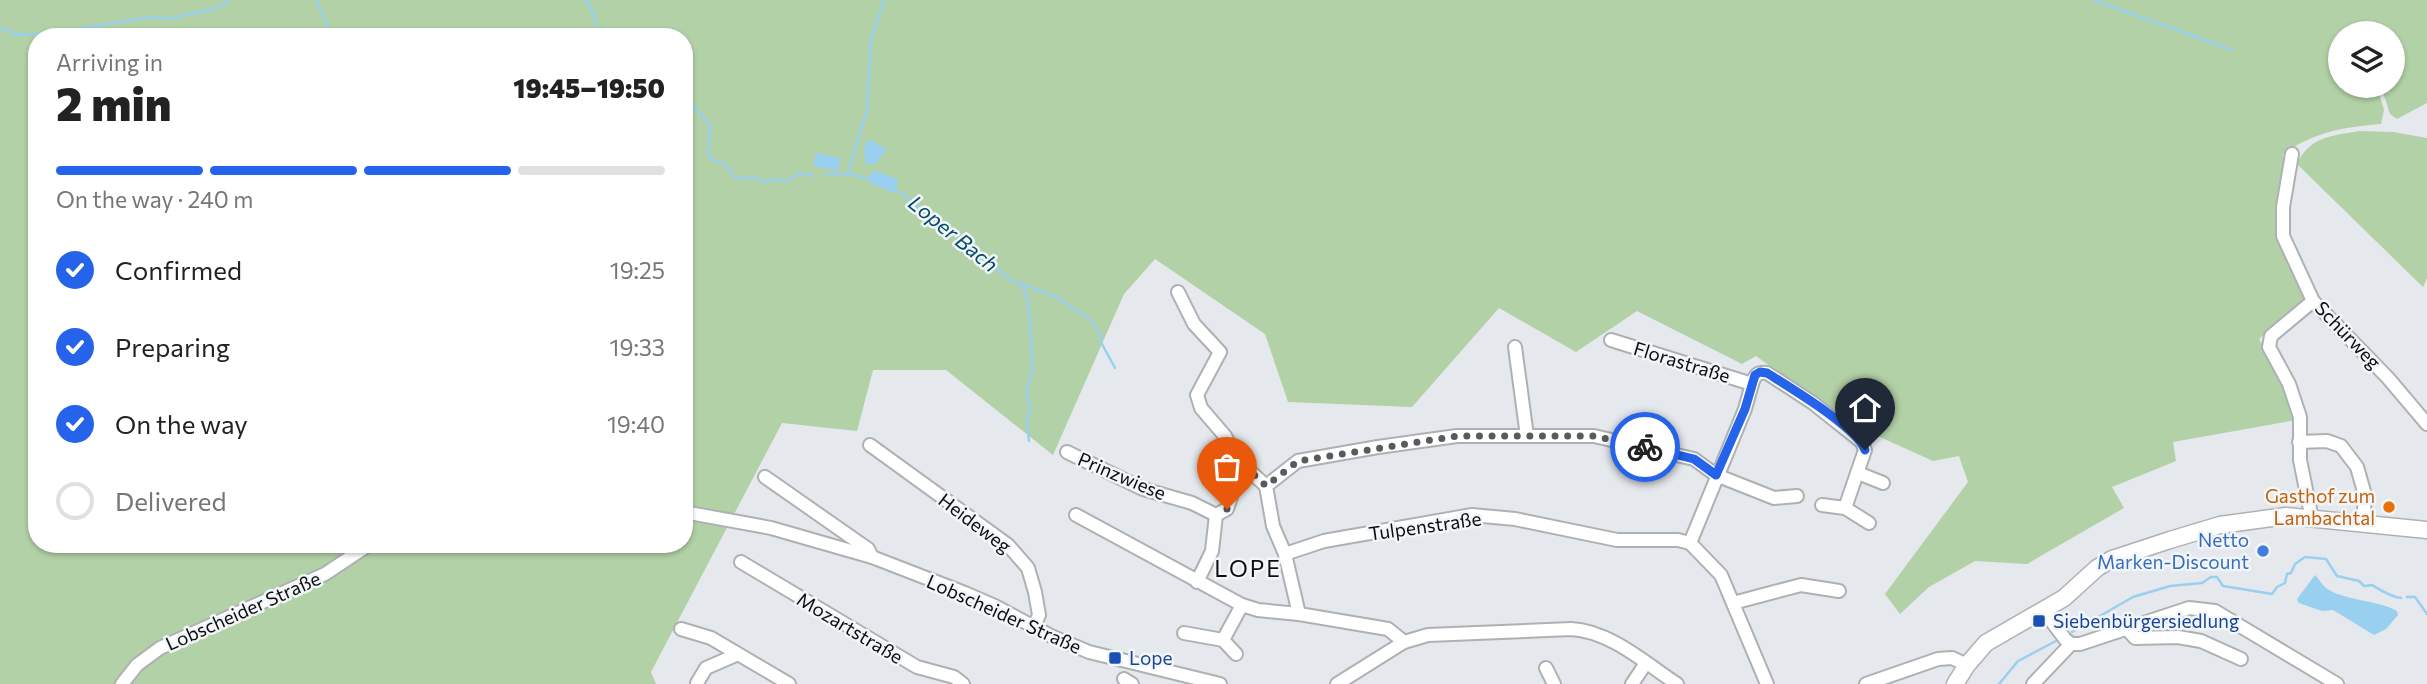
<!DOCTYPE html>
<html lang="en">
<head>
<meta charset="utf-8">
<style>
  :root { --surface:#fff; --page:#f2f2f2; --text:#222; --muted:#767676; --line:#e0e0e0; --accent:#2563eb }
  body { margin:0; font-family:Commissioner,sans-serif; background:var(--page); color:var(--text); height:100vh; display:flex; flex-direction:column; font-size:26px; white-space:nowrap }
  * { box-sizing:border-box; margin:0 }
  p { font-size:23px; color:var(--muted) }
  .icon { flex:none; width:38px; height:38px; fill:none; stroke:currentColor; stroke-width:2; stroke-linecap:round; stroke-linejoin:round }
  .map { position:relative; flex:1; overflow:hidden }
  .side { position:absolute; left:28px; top:28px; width:665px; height:525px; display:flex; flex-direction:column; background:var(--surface); border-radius:28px; box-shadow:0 2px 5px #0004 }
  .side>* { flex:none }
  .buttons { position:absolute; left:2328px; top:21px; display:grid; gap:14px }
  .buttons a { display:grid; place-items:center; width:77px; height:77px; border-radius:50%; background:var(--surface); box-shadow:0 2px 5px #0004; font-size:35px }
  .pin { position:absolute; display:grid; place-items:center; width:60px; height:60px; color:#fff; margin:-72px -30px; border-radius:50% 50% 50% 0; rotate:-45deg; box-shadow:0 0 7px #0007 }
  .pin .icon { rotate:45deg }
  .courier { position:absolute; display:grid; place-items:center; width:70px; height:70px; margin:-35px; border:5px solid #2563eb; border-radius:50%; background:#fff; color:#222; box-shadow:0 2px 9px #0007 }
  .overview em { font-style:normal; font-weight:800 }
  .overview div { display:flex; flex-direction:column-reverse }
  .overview { display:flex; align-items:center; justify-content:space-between; height:119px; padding:0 28px }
  h1 { font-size:46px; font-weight:800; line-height:52px }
  .bar { display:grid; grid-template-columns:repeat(4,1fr); gap:10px 7px; align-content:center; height:84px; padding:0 28px }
  .bar i { height:9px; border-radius:5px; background:var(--line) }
  .bar .selected { background:var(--accent) }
  .bar p { grid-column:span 4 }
  ol { padding:0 28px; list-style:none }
  li { display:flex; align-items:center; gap:21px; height:77px }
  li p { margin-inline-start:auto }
  li .icon { padding:7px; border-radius:50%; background:var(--accent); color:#fff; stroke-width:4 }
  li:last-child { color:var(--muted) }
  li i { width:38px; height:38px; border:4px solid var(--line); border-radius:50% }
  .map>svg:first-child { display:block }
  .green { fill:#b2d1a6; fill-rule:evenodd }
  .water { fill:#99cfef }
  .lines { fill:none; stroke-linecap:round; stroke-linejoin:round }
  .stream { stroke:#99cfef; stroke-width:2.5 }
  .minor-casing { stroke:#aeb1b4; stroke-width:16 }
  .major-casing { stroke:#aeb1b4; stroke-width:19 }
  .minor { stroke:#fff; stroke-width:12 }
  .major { stroke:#fff; stroke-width:16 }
  .done { stroke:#585a5c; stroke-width:7; stroke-dasharray:0 12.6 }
  .route { stroke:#2563eb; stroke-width:9 }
  .food-dot { fill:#e8710a; stroke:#f3f6f9; stroke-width:2.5 }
  .shop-dot { fill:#3f7fe0; stroke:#f3f6f9; stroke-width:2.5 }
  .transit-dot { fill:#1a4fb4; stroke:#f3f6f9; stroke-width:2.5 }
  .labels { text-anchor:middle; stroke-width:5; stroke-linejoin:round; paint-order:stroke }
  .street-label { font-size:19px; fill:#0c0d0e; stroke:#f3f6f9 }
  .food-label { font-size:19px; fill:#c56008; stroke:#f3f6f9; text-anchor:end }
  .shop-label { font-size:19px; fill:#366cbe; stroke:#f3f6f9; text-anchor:end }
  .transit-label { font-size:19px; fill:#164399; stroke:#f3f6f9; text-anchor:start }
  .water-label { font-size:21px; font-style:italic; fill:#024b6a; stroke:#f3f6f9 }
  .quarter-label { font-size:23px; letter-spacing:2px; fill:#0c0d0e; stroke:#f3f6f9 }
</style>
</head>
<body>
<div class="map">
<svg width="2427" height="684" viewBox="0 0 2427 684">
  <rect width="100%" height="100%" fill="#e5e8ec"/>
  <!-- green -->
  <g class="green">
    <path d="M0,0H2427V103L2397,119L2390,114L2381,86H2392V33H2340V86H2377L2384,110L2381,124C2343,127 2315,132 2283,154L2285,178L2280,207L2307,299L2259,339L2285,385L2296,420L2173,442L2176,461L2112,487L2124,508L2027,564L1975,561L1929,587L1900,614L1885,594L1968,482L1959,456L1933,461L1849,423L1756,356L1742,364L1637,311L1576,352L1499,308L1412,407L1288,402L1265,334L1155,259L1124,294L1053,455L946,370H873L857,431L782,423L651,672L656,684H0ZM37,37H684V544H37Z"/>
    <path d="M2359,131L2393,132L2427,138V278L2423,287L2297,164C2310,136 2332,136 2359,131Z"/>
  </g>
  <!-- water -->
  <g class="water">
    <path d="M868,139L887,149L875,165L865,163L864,149Z"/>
    <path d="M816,153L840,158L838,171L813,166Z"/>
    <path d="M872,170L898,179L895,193L869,183Z"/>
    <path d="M2315,575C2319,579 2322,585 2326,588C2341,600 2378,600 2397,611L2398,615L2386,629L2374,635L2333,610L2322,611L2299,603L2297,599Z"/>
  </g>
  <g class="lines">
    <!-- stream -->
    <g class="stream">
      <path d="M316,0L332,37"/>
      <path d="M584,0L589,3L599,32L604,37"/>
      <path d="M2094,0L2232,50"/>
      <path d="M0,28L20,35L52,33L149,17L168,19L217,8L230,0"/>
      <path d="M684,96C696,105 700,115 710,125L708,153L711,159L726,165L734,177L760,179L764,182L778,179L787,181L801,173L813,176"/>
      <path d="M848,173L867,110L871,39L884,0"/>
      <path d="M826,175L848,174L872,179"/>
      <path d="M894,189L903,194L1011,280L1056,297L1088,318L1099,331L1102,344L1115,368"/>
      <path d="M1021,283C1031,297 1032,351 1032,369C1032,383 1021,391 1031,406L1027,421L1029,441"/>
      <path d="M2407,597H2415L2427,614"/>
      <path d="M2072,632L2133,597L2170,586L2202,583L2211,577H2217L2223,586L2272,594L2277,587L2285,583L2287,574L2291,573L2295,564L2305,557L2326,559L2337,576L2359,581L2364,586L2372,585C2380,590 2391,597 2401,598"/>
      <path d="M1999,684L2018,661L2056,641"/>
    </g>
    <defs>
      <g id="minor">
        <path d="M2292,154L2283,207V236L2313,301L2388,378L2427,424"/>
        <path d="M1178,292L1194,324L1220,352L1197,395L1201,408L1225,436L1239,461L1266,486"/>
        <path d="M1611,340L1752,384L1745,409L1690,543"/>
        <path d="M1515,347L1527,436"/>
        <path d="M1752,384C1755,375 1757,372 1767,373L1813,403L1862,442L1865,450L1845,508L1869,523"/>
        <path d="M2299,442L2327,441L2341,446L2357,467L2365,495L2364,510L2368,525"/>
        <path d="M870,445L1008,545L1028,568L1035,592L1039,615L1034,627"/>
        <path d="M1067,452L1143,489L1192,503L1216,515"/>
        <path d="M1858,473L1883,483"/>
        <path d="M765,477L868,549L872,557"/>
        <path d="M1822,505L1845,508"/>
        <path d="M684,512L771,528L872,557L965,593L995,606L1051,636L1089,652L1220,684"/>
        <path d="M1076,515L1242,605L1258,610L1299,614"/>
        <path d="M2312,519L2300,460V417L2289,384L2269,347L2271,336L2313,301"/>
        <path d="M1690,543L1721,575L1767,684"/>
        <path d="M1285,554L1324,541L1472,515L1515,519L1617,540H1678L1690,543"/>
        <path d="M741,562L917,667L954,677L963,684"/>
        <path d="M1197,582L1212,551L1216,515L1227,509L1231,497V464L1239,461"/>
        <path d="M1733,603L1801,585L1839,591"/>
        <path d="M681,629L711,638L789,684"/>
        <path d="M2127,629L2135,638L2178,637L2201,641L2241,659"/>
        <path d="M1184,633L1223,640"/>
        <path d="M1404,642L1388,629L1299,614L1285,554L1273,526L1266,486L1298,461L1378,447L1457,436H1594L1694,459L1716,475L1774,498L1797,496"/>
        <path d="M2071,644H2080L2189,608L2215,611L2337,684"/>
        <path d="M1236,654L1223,640L1242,605"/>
        <path d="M1546,668L1554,684"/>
        <path d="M1124,679L1132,684"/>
        <path d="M697,683L706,668L736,655"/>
        <path d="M122,684L137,665L160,648L325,574L370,544"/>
        <path d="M1337,684L1404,642L1428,635L1571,629C1610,631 1645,663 1677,684"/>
        <path d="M1632,684L1646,663"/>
        <path d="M1866,684L1938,659L1952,658L1967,665"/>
        <path d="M2033,684L2071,644L2065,639L2043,610"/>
      </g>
      <path id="major" d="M1955,684L1967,665L1986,643L2064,598L2097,568L2112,559L2170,540L2220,525L2286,516L2427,530"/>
    </defs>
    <!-- minor casing -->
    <use href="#minor" class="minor-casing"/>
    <!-- major casing -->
    <use href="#major" class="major-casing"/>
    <!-- minor -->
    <use href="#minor" class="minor"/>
    <!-- major -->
    <use href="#major" class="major"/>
  </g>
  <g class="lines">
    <!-- done -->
    <path class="done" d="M1227,509L1231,497V464L1239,461L1266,486L1298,461L1457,436H1594L1645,447"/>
    <!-- route -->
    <path class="route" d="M1645,447L1694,459L1716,475L1745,409L1755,375L1760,372L1767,373C1789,387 1858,428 1865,450"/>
  </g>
  <!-- markers -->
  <circle class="food-dot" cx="2389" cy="507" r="7"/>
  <circle class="shop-dot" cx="2263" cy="551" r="7"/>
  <g class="transit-dot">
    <rect x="2032" y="614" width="14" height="14" rx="3.5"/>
    <rect x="1108" y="651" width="14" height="14" rx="3.5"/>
  </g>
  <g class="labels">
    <!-- street labels -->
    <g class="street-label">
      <text transform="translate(2348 335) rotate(46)" y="7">Schürweg</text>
      <text transform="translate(1682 362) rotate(17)" y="7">Florastraße</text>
      <text transform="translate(1122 476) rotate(23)" y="7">Prinzwiese</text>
      <text transform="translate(975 523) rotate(37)" y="7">Heideweg</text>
      <text transform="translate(1425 526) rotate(-8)" y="7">Tulpenstraße</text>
      <text transform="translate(243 611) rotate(-24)" y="7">Lobscheider Straße</text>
      <text transform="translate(1004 614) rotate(24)" y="7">Lobscheider Straße</text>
      <text transform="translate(850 628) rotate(31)" y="7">Mozartstraße</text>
    </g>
    <!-- food labels -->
    <g class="food-label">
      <text x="2375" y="503">Gasthof zum<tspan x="2375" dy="22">Lambachtal</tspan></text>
    </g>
    <!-- shop labels -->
    <g class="shop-label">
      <text x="2249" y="547">Netto<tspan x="2249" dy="22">Marken-Discount</tspan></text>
    </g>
    <!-- transit labels -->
    <g class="transit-label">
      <text x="2053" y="628">Siebenbürgersiedlung</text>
      <text x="1129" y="665">Lope</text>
    </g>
    <!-- water labels -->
    <g class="water-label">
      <text transform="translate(953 234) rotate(39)" y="7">Loper Bach</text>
    </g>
    <!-- quarter labels -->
    <g class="quarter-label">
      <text x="1248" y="577">LOPE</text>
    </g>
  </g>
</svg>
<div class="buttons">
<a><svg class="icon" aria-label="layers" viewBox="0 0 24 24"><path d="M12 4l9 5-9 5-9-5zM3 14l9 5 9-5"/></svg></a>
</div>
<div class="pin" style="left:1227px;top:509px;background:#ea580c"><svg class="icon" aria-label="bag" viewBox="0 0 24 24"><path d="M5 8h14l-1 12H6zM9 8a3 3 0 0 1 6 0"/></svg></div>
<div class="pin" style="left:1865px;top:450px;background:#1f2937"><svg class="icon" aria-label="home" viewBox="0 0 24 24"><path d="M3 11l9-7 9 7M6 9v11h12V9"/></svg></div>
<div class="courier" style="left:1645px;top:447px"><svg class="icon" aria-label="bike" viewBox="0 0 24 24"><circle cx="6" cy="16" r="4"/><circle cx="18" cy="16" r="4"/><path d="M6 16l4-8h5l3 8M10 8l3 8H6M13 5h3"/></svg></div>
<section class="side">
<div class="overview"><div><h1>2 min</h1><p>Arriving in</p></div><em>19:45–19:50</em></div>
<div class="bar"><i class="selected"></i><i class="selected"></i><i class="selected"></i><i></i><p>On the way · 240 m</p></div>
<ol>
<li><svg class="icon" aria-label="check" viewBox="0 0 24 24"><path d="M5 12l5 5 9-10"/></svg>Confirmed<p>19:25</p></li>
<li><svg class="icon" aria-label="check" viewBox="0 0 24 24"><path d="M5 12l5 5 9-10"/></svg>Preparing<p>19:33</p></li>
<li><svg class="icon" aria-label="check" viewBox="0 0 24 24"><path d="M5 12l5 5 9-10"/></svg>On the way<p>19:40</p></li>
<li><i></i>Delivered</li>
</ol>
</section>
</div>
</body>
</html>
